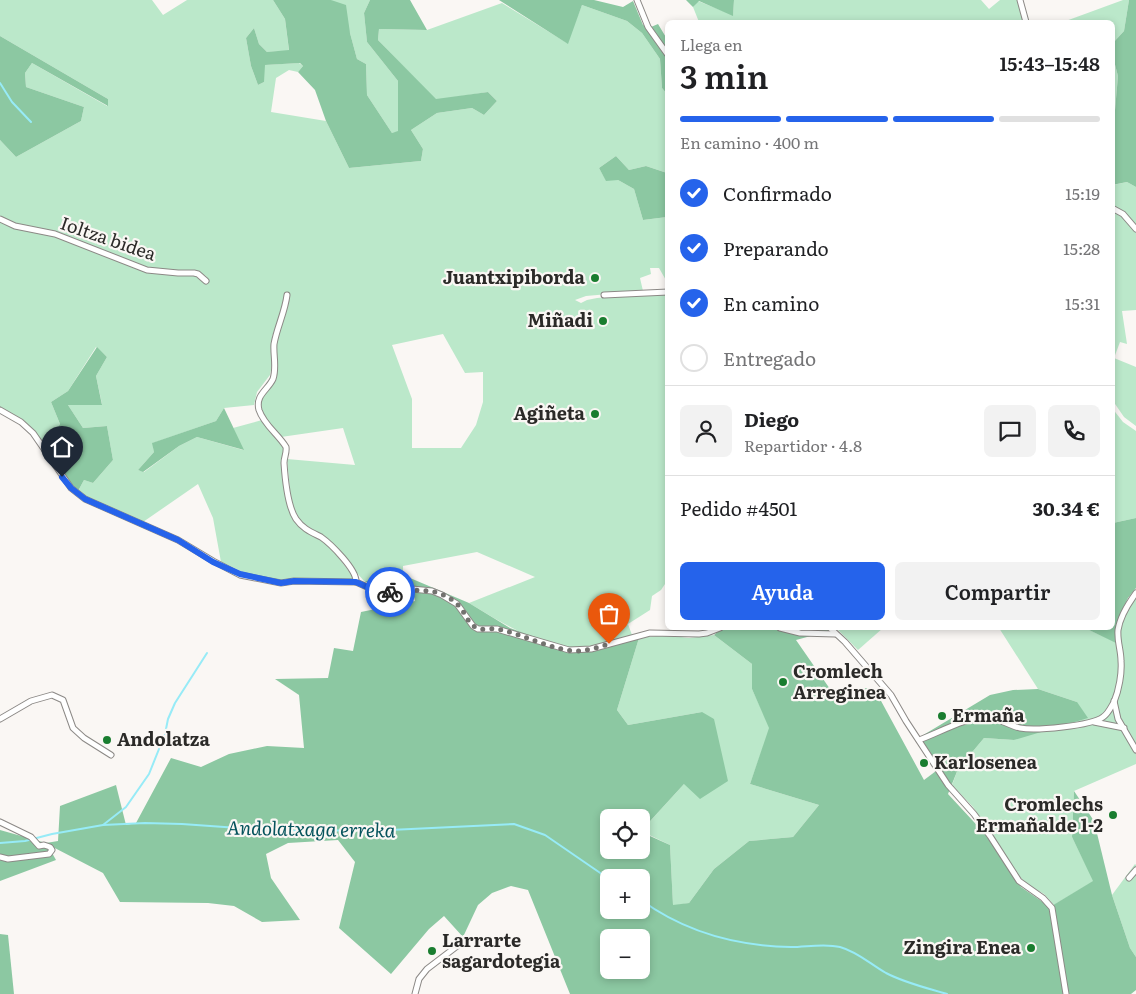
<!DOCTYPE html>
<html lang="es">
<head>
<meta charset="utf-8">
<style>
  :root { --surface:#fff; --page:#f2f2f2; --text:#202124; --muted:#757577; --line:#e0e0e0; --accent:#2563eb }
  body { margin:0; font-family:Literata,serif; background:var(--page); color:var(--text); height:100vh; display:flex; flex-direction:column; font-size:19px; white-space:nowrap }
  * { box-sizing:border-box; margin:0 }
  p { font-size:16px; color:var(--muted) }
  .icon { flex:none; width:28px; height:28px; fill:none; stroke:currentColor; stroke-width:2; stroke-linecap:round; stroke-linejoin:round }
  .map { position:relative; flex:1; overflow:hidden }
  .sheet { position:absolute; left:665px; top:20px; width:450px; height:610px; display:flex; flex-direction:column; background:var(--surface); border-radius:8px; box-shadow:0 2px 8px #0003 }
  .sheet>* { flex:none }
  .fabs { position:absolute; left:600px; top:809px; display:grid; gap:10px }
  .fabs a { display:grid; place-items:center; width:50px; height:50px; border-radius:8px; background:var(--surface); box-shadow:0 2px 8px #0003; font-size:25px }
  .pin { position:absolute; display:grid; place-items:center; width:42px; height:42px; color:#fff; margin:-51px -21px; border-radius:50% 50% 50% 0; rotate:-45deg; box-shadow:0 0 5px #0007 }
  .pin .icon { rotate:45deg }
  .courier { position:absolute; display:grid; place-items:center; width:50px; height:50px; margin:-25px; border:4px solid #2563eb; border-radius:50%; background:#fff; color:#222; box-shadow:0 1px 6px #0007 }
  .head em { font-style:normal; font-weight:600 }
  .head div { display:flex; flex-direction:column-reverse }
  .head { display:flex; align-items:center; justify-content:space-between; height:85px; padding:0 15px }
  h1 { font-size:32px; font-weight:600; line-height:38px }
  .bar { display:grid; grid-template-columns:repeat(4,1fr); gap:8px 5px; align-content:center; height:60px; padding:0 15px }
  .bar i { height:6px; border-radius:4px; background:var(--line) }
  .bar .selected { background:var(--accent) }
  .bar p { grid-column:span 4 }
  .line { display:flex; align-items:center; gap:12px; padding:0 15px; border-top:1px solid var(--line) }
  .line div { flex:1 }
  .round { display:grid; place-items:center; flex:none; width:52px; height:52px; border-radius:8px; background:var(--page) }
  ol { padding:0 15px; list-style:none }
  li { display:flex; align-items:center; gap:15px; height:55px }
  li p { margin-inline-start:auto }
  li .icon { padding:5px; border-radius:50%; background:var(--accent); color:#fff; stroke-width:4 }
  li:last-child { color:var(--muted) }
  li i { width:28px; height:28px; border:2px solid var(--line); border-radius:50% }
  .button { display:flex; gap:10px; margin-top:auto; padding:10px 15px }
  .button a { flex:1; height:58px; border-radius:8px; background:var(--accent); color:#fff; font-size:20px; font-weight:600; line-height:58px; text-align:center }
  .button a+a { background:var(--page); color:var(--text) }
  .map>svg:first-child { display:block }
  .green { fill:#bbe8ca; fill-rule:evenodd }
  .forest { fill:#8cc8a2; fill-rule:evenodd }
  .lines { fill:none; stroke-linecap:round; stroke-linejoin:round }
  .stream { stroke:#97ebf7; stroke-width:2 }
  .minor-casing { stroke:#8c8986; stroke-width:7 }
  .minor { stroke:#fff; stroke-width:5 }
  .done { stroke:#73726f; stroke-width:5; stroke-dasharray:0 9 }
  .route { stroke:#2563eb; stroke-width:6 }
  .poi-dot { fill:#197d2f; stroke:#faf7f4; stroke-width:2 }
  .labels { text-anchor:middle; stroke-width:4.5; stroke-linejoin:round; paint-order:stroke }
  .street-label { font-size:18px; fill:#2b2a28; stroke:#faf7f4 }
  .poi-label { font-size:18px; font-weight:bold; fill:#2b2a28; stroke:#faf7f4; text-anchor:end }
  .water-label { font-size:19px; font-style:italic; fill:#05535c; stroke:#faf7f4 }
</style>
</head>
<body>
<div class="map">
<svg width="1136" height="994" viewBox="0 0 1136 994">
  <rect width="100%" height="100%" fill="#faf7f4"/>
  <!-- green -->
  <g class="green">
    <path d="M0,0H152L163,15L187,0H273L285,19L289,51L267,52L259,44L254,28L246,38L251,66L258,85L264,82V65L299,63L303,66L298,72L289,70L276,78L271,112L326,121L349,168L421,161L423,149L411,130L437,113L472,108L484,115L497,101L488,92L436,100L378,40L379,29L427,30L502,3L567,43L582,5L627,21L642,33L660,59L662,88L667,94V173L646,166L629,170L616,156L599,168L606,180H618L634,189L643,220L667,217V282L659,268H650L651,274L640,278L643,291L586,296L575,300L581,303L587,300L597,298L657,293L667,294V581L661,590L652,596L650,610L628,624L632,635C618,639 602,646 587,648C550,653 500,622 469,603L535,577L477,552L403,566V575L364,581L327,539L307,528L300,521L291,501L287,459L355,465L343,428L281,437C273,428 262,418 261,405C260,392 272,389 275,378C278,367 274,355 276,344C280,328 287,315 289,299L284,296L281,311L272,337V365L270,375L257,392L254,405L224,408L216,421L153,443L154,452L138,470L144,472L179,446L197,437L243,450L233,428L262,420L282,443L284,448L282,460L288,502L291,514L304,530L321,539L332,549L351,574L353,577L352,579H296L281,581L245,573L221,562L213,518L198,484L143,522L87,497L78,491L84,480L93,483L113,460L107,426L83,428L68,405L102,404L96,376L107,357L96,347L68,391L51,402L60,424L46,447C32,427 21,420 0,408V221L17,229L55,236L141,270L171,275H194L205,282L208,280L206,276L198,272L159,270L144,266L55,232L17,224L0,217V140L16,157L81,121L84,107L26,87L25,73L32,63L107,106L108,99L0,36ZM443,334L465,373L483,372V402L476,425L461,448H412V399L392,345Z"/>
    <path d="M331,0H370L364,13L367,42L398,81V132L392,133L367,95L366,64L357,59L350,33Z"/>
    <path d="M734,0H981L989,9L1000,0H1018L1024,22H699L693,7L698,1L733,15Z"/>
    <path d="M1123,0H1129L1124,31L1113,43L1112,22H1063Z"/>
    <path d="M1113,57L1118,76L1113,133Z"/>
    <path d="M1127,182L1136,187V310L1122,311L1127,344L1120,342L1114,358L1136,367V426L1124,417L1113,401V185Z"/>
    <path d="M1112,408L1123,422L1136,431V518L1113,523Z"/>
    <path d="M1136,597V764L1074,791L1072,837L1094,881L1054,905L1044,894L1028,885L1018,875L973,807L952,785L958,769L984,738L1014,740L1077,702L1038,689L999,628H1085L1120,644C1119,625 1126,613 1136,597Z"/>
    <path d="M836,628H883L858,650Z"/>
    <path d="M665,635L689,638L714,635L752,664V689L770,728L750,784L819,805L793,837L749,841L714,869L689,903L673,906L670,845L641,831L684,784L702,712L628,725L617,710L639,638Z"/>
    <path d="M1135,864L1136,865V957L1130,948L1112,895Z"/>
  </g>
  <!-- forest -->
  <g class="forest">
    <path d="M273,0H331L346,5L350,33L357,59L366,64L367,95L392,133L398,131V81L367,42L364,13L370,0H410L427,30L379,29L378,40L436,99L488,92L497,101L484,115L472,108L437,113L411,130L423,149L421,161L349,168L326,121L315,90L298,72L303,66L300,63L265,65L264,82L258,85L251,66L246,38L254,28L259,44L267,52L289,50L285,19Z"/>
    <path d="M499,0H594L623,7L633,1L643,25L651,27L658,24L667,39V94L662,88L660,59L642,33L627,21L582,5L568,44Z"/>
    <path d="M686,0H734L733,16L699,1L693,7Z"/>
    <path d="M1129,0H1136V187L1127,182L1112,185L1113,133L1118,76L1113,57V43L1124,31Z"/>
    <path d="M0,36L108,99V106L32,63L25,73L26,87L84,107L81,121L16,157L0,140Z"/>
    <path d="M616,156L629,170L646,166L667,173V217L643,220L634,189L618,180L606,181L599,168Z"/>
    <path d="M97,347L107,357L96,376L102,405H68L83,428L107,426L113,460L93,483L84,480L78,491L65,477L46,447L60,424L51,402L68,391Z"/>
    <path d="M224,408L244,450L197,437L179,446L143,472L138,470L154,452L152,443L216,421Z"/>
    <path d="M1136,518V588L1128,598L1119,617L1116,630V643L1085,628H1112L1113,523Z"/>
    <path d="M403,575L469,603L510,628L560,646L587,648L632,635L639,638L617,710L628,725L702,712L714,719L728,781L700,799L684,784L641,831V818H609V850H641V832L670,845L673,905L689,903L714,869L749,841L793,837L819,805L750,784L769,728L752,689V664L714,635L722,628H826L829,631L796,640L830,689L874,688L924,780L940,768L920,737L990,695L1013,690L1038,689L1077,702L1088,718L1014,740L984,738L958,769L948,794L986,835L1021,887L1050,907L1093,881L1072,837L1074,791L1094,821L1112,895L1130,948L1136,957V990L1131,994H570L528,890L511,886L492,893L478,905L463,937L444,916L429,929L391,974L339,928L355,862L338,840L288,843L266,854L271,878L300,920L262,922L234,906L208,903L120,902L103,873L47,844L56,860L0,881V830L46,843L58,841L60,806L116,785L126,825L136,823L171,758L201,767L229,754L267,746L304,748L299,695L275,679L328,678L334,648L353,651L361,612L415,601L412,587L384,590L364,581ZM609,878H641V910H609ZM609,938H641V970H609Z"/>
    <path d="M0,934L8,935L14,994H0Z"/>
  </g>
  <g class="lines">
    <!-- stream -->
    <g class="stream">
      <path d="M0,83L12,102L31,122"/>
      <path d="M103,825L126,807L149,774L165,734L168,719L175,703L207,653"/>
      <path d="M0,843L25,841L52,834L103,825L145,823L182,824L282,831L390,830L514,824L545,835L609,879"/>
      <path d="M641,900C685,932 737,946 791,947C806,947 825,943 840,947C858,952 870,964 886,973C905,983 927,988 947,994"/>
    </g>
    <defs>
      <g id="minor">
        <path d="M637,0L648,27L668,55"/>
        <path d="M1020,0L1026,22"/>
        <path d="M1112,208L1123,214L1136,229"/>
        <path d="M0,219L15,226L55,234L147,270L178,273H194L198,274L206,281"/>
        <path d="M287,295C285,312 277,327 274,344C273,355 277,367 273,379C268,390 255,395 259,410C264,425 278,434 286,447C287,453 284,457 284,463C285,478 288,507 296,519C303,529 311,532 321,537C331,544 357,570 356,582"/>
        <path d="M604,295L668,292"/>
        <path d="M0,410L21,422L33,433L71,488L85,499L178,540L213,561L240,575L281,583L294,581L356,582L374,590L382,592L412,589L432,591L442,595L457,604L473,626L478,629H497L569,650L591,649L650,633L699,634L707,633L720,628"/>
        <path d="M780,628L800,633L835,634"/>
        <path d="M830,628L845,642L891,695L906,721L948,785L974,814L990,836L1019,881L1043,898L1052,908L1066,994"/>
        <path d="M1114,701L1118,719L1136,750"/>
        <path d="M0,719L31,701L52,695L63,700L73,728L84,738L111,755"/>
        <path d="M1094,722L1124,728"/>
        <path d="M919,740C936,734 971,715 988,717C999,718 1009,726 1020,728C1035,731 1091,726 1103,717C1108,714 1111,707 1114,702C1119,690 1122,673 1121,661C1121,650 1117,641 1118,630C1120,617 1128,604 1136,593"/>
        <path d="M0,822L31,837L39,846L44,845L50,847L52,850L49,854L8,859L0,857"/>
        <path d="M1129,878L1136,870"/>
        <path d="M415,994L419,979L427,969L465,940"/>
      </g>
    </defs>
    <!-- minor casing -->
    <use href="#minor" class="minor-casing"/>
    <!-- minor -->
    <use href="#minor" class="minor"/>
  </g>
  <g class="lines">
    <!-- done -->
    <path class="done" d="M390,592C415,590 440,586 459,606C465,612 467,622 475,627C481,631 490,628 497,629C525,634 551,651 579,651C589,650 599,647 609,644"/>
    <!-- route -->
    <path class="route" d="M62,477L71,488L85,499L178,540L213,562L240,574L281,583L294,581L356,582L374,590L390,592"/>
  </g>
  <!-- markers -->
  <g class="poi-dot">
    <circle cx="595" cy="278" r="5"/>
    <circle cx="603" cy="321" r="5"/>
    <circle cx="595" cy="414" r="5"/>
    <circle cx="783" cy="682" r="5"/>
    <circle cx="942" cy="716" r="5"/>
    <circle cx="107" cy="740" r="5"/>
    <circle cx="924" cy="763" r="5"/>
    <circle cx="1113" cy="815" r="5"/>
    <circle cx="1031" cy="948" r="5"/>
    <circle cx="432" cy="951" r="5"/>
  </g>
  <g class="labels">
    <!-- street labels -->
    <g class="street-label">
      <text transform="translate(108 239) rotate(19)" y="6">Ioltza bidea</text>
    </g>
    <!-- poi labels -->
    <g class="poi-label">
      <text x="585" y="284">Juantxipiborda</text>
      <text x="593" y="327">Miñadi</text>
      <text x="585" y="420">Agiñeta</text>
      <text x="793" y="678" text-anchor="start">Cromlech<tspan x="793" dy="21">Arreginea</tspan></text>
      <text x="952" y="722" text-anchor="start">Ermaña</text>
      <text x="117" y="746" text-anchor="start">Andolatza</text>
      <text x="934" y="769" text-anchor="start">Karlosenea</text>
      <text x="1103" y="811">Cromlechs<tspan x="1103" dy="21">Ermañalde 1-2</tspan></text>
      <text x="442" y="947" text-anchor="start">Larrarte<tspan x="442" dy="21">sagardotegia</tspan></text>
      <text x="1021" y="954">Zingira Enea</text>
    </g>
    <!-- water labels -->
    <g class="water-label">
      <text transform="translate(311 829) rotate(1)" y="7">Andolatxaga erreka</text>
    </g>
  </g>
</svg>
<div class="fabs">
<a><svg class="icon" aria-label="locate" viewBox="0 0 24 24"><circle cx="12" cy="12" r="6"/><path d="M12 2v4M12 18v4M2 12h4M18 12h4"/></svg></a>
<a>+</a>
<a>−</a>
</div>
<div class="pin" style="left:609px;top:644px;background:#ea580c"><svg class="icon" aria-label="bag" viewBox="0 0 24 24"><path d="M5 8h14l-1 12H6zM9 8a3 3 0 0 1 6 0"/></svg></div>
<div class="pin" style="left:62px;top:477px;background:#1f2937"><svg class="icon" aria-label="home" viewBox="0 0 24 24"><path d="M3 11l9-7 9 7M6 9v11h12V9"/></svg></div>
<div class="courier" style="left:390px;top:592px"><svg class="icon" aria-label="bike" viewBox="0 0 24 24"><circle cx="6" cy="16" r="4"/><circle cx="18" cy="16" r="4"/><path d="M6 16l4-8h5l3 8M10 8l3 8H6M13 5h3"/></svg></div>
<section class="sheet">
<div class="head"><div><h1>3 min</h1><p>Llega en</p></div><em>15:43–15:48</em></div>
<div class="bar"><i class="selected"></i><i class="selected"></i><i class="selected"></i><i></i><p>En camino · 400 m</p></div>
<ol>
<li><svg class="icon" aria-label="check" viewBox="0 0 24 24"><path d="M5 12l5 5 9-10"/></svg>Confirmado<p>15:19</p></li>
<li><svg class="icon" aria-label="check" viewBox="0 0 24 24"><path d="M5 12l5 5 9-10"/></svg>Preparando<p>15:28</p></li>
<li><svg class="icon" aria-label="check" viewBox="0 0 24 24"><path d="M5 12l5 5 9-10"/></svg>En camino<p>15:31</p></li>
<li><i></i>Entregado</li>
</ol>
<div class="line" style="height:90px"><a class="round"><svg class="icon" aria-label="person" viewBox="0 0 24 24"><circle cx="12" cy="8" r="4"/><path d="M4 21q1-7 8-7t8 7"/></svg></a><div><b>Diego</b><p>Repartidor · 4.8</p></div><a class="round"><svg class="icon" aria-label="chat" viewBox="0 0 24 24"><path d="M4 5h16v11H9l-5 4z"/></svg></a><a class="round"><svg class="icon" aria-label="phone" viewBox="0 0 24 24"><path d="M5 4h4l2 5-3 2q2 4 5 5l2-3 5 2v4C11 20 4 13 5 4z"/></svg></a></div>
<div class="line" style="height:65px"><div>Pedido #4501</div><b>30.34 €</b></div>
<div class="button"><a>Ayuda</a><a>Compartir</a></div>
</section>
</div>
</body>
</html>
